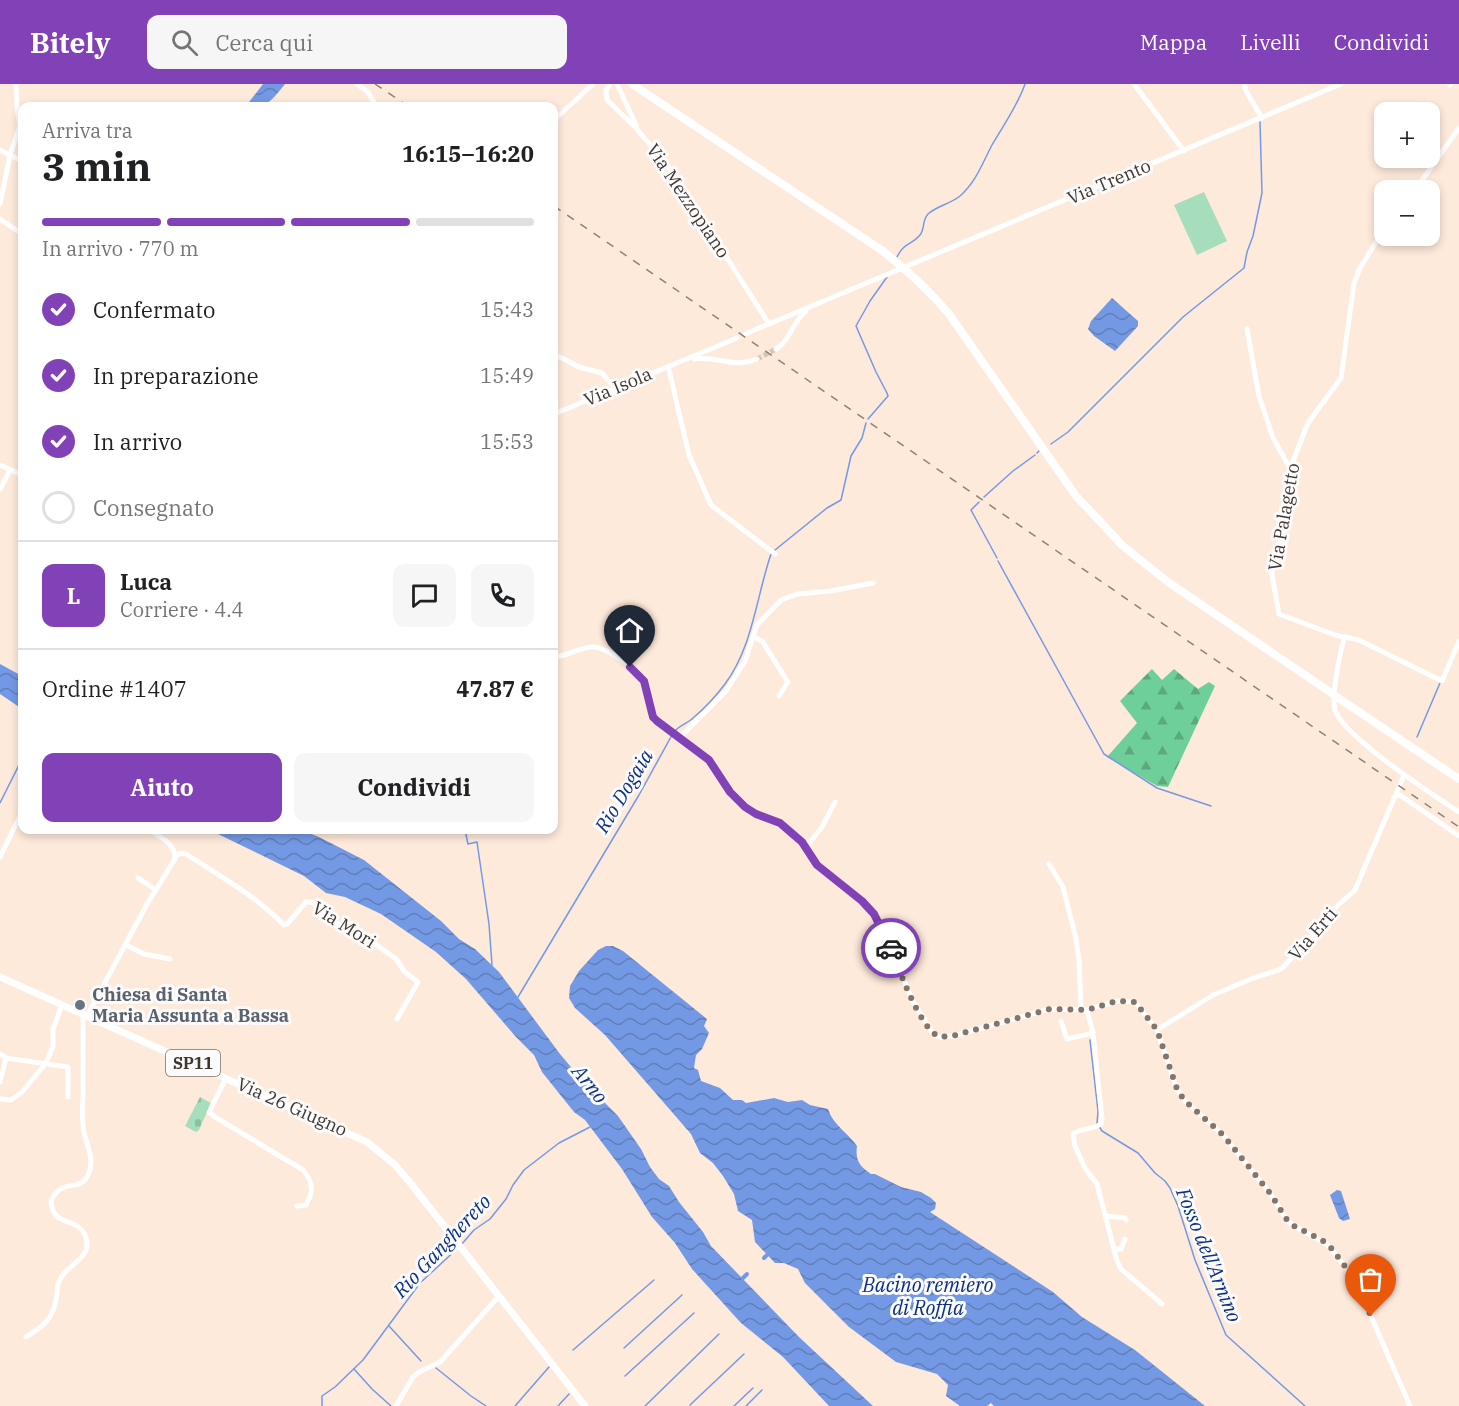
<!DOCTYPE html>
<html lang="it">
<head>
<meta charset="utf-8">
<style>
  :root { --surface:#fff; --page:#f6f6f6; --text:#202124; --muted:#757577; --line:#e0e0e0; --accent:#8242b7 }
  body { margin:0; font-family:"IBM Plex Serif",serif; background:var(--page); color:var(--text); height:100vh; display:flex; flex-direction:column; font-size:22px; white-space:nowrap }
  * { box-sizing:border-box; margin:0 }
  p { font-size:20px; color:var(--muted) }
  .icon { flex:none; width:33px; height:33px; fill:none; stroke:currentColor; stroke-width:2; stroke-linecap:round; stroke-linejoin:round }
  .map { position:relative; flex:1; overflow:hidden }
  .sheet { position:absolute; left:18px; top:18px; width:540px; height:732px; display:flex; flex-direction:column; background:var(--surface); border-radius:12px; box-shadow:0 3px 9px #0003 }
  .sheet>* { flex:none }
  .fabs { position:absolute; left:1374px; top:18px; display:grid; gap:12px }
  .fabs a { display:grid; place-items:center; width:66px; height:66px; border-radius:12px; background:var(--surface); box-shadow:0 3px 9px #0003; font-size:30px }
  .pin { position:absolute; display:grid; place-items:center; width:51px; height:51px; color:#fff; margin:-62px -26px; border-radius:50% 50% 50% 0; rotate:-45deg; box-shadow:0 0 6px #0007 }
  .pin .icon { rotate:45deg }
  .courier { position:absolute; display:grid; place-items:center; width:60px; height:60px; margin:-30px; border:4px solid #8242b7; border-radius:50%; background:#fff; color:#222; box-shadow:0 2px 8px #0007 }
  .overview em { font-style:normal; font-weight:700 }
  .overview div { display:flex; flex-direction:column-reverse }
  .overview { display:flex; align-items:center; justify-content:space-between; height:102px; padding:0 24px }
  h1 { font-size:39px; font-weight:700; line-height:45px }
  .bar { display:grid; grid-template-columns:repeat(4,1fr); gap:9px 6px; align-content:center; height:72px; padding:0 24px }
  .bar i { height:8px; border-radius:4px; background:var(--line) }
  .bar .on { background:var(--accent) }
  .bar p { grid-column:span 4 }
  .line { display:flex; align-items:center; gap:15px; padding:0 24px; border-top:2px solid var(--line) }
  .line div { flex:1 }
  .round { display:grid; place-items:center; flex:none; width:63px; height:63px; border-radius:12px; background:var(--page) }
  ol { padding:0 24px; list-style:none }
  li { display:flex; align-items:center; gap:18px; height:66px }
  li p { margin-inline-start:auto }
  li .icon { padding:6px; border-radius:50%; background:var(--accent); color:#fff; stroke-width:4 }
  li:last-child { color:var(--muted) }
  li i { width:33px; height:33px; border:3px solid var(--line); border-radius:50% }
  .button { display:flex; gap:12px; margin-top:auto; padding:12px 24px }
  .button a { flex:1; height:69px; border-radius:12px; background:var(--accent); color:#fff; font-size:24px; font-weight:700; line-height:69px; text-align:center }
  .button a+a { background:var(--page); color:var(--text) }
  header { display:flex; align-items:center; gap:36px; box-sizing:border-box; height:84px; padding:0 30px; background:var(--accent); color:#fff }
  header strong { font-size:28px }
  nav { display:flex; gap:33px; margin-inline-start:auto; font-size:21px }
  .search { width:420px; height:54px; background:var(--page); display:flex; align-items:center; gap:15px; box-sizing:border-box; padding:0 21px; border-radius:12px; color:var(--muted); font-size:22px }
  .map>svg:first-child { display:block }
  .forest { fill:url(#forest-firs) }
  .cemetery { fill:url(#cemetery-stones) }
  .park { fill:#a6ddbc }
  .water { fill:url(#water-waves) }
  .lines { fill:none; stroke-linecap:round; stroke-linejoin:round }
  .stream { stroke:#7499e4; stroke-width:1.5 }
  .canal { stroke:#7499e4; stroke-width:4 }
  .minor-tunnel { stroke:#d8c6b8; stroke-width:5; stroke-dasharray:5 2.5; stroke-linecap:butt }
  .minor { stroke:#fff; stroke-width:5 }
  .major { stroke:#fff; stroke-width:7 }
  .highway { stroke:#fff; stroke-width:8 }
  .rail { stroke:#8f8176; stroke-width:1.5; stroke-dasharray:8 8; stroke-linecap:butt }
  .done { stroke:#82756b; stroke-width:6; stroke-dasharray:0 10.8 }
  .route { stroke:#8242b7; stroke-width:8 }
  .worship-dot { fill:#6b7280; stroke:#fbfbfb; stroke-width:2 }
  .labels { text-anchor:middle; stroke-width:6; stroke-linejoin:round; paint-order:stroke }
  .shield { fill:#fbfbfb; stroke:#77716c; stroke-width:1.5 }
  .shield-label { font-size:16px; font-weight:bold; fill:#3f362e }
  .street-label { font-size:18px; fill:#3f362e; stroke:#fbfbfb }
  .worship-label { font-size:18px; font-weight:bold; fill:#5b616d; stroke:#fbfbfb; text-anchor:start }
  .water-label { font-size:20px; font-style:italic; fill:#0a2f84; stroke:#fbfbfb }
</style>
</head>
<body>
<header>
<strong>Bitely</strong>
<div class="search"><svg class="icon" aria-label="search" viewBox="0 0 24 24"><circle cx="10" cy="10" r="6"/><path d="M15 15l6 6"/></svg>Cerca qui</div>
<nav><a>Mappa</a><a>Livelli</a><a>Condividi</a></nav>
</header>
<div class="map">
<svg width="1459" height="1322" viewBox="0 0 1459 1322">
  <defs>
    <pattern id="forest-firs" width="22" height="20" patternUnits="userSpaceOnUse" patternTransform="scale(1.5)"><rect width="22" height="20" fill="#6fcf9b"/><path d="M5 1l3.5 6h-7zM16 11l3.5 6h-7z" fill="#5da97f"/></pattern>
    <pattern id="cemetery-stones" width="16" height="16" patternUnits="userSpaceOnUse" patternTransform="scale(1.5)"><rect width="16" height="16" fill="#a6ddbc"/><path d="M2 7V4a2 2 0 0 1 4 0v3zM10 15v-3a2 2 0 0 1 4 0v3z" fill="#90bea2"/></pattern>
    <pattern id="water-waves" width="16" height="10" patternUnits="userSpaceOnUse" patternTransform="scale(1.5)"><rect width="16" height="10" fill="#7499e4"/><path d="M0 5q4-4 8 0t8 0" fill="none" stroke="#617eb9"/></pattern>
  </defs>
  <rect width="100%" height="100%" fill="#feeadb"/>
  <!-- forest -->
  <path class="forest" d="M1152,585L1162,596L1174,585L1198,605L1209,598L1215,602L1168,703L1157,702L1107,673L1137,639L1120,617Z"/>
  <!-- cemetery -->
  <path class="cemetery" d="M200,1013L211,1019L199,1046L196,1048L185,1042Z"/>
  <!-- park -->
  <path class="park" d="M1204,108L1227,157L1197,171L1174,121Z"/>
  <!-- water -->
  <g class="water">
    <path d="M263,0H285C271,17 269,23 246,22Z"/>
    <path d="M1112,214L1138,237V242L1115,267L1094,252L1088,245L1091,237Z"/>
    <path d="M0,580L22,592V625L0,610Z"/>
    <path d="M205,746H301L319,753L364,776L441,837L459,855L475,865L499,888L560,970L581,995L618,1032L641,1065L650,1083L659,1095L669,1102L679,1118L703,1148L711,1162L799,1253L873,1322H829L783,1273L741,1239L692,1185L675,1159L652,1133L622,1085L585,1036L574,1028L542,988L534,971L516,953L466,895L436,868L381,830L345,813L326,809L304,792L218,750Z"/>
    <path d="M606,862H613L623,867L707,935L704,942L709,949L702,965L696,971L694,984L698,986L701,997L720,1004L733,1016H742L746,1019L774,1014L788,1018L802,1016L810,1021L828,1025C833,1041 848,1049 857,1062C855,1077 860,1082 871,1090H875L901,1103L921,1108L931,1114L936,1119L935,1125L930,1128L1053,1208L1082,1233L1135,1266L1205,1322H994L991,1319L987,1322H960L946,1312L948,1301L937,1290L896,1278L849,1243L805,1199L798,1185L784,1179H775L755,1158L752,1136L738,1127L734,1110L723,1092L713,1079L700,1069L691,1050L605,951L575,924L569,914L570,902L579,887L598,866Z"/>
    <path d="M1337,1106L1341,1107L1350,1135L1343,1137L1339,1134L1330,1111Z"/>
  </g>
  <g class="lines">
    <!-- stream -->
    <g class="stream">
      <path d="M897,173C904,158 911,162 920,151C925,145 922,136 928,130C937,122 950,120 960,112C976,98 982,80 992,61C1004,40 1017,23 1025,0"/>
      <path d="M868,335L888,312L887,309L876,288L856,242L870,217L887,193"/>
      <path d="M1051,360L1068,348L1183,233L1244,184L1247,168L1253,152L1262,109L1260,38"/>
      <path d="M1037,369L1039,367"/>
      <path d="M984,413L1013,387L1035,371"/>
      <path d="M979,418L971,426L997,474"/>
      <path d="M775,466L827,424L841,416L851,372L862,354L866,339"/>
      <path d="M998,477L1104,670L1157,704L1211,722"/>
      <path d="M675,647C680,641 688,639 693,634C705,624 716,612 725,600C753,562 756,514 771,470"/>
      <path d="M1417,653L1440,599"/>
      <path d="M0,719L22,675"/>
      <path d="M465,746L468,760L477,758L489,840L492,881"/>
      <path d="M518,913L639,711L672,651"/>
      <path d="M1090,956L1098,1027L1097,1039L1102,1047L1138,1069L1155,1089L1165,1097L1170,1104L1178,1122L1195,1176L1226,1251L1305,1322"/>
      <path d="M461,1161L474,1146L490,1135L506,1115L513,1101L524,1086L559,1059L590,1043"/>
      <path d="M389,1242L421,1277"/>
      <path d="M624,1264L682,1211"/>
      <path d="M573,1266L654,1196"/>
      <path d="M436,1284L471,1312L486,1322"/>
      <path d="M354,1285L372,1305L391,1322"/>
      <path d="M625,1292L694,1229"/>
      <path d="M690,1321L744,1270"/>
      <path d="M322,1322V1312L335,1303L363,1276L420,1199L458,1164"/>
      <path d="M515,1322L549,1283"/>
      <path d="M558,1322L569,1310"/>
      <path d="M645,1322L719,1250"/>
      <path d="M734,1322L753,1304"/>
      <path d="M746,1322L762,1306"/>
    </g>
    <!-- canal -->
    <g class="canal">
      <path d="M764,1174L767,1171"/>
      <path d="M743,1194L747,1190"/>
    </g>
    <!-- minor-tunnel -->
    <path class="minor-tunnel" d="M757,275L776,265"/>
    <!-- minor -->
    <g class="minor">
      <path d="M357,0L368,8L376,22"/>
      <path d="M610,0L606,6L607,16L636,44L669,83L769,240"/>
      <path d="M617,0L636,41"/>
      <path d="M1134,0L1184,67"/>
      <path d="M1244,0L1246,7L1262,34"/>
      <path d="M1450,1L1451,0"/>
      <path d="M554,36L593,0"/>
      <path d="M0,66L22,77"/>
      <path d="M1415,106L1459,44"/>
      <path d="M0,120L10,71L20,42L17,24L16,0"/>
      <path d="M0,135L22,150"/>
      <path d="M1384,145L1360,184L1354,199L1341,294L1308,339L1293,377L1290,384L1289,417L1282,453L1273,477L1272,491L1279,530L1335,551L1359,556L1442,597L1459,557"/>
      <path d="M1247,245L1259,312L1273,354L1287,379L1291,382"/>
      <path d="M745,250L1341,0"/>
      <path d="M776,265C791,256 792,238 806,227"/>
      <path d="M554,270L579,283L602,289L615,304"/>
      <path d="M694,275C717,271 732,285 757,275"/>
      <path d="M668,282L689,371L711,421L775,470"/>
      <path d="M554,330L737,254"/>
      <path d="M0,381L22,391"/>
      <path d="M0,405L10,386"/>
      <path d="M1345,552C1340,568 1331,611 1335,626C1343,652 1433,711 1459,728"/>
      <path d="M754,553L762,557L788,598L779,612"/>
      <path d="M554,573C567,572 577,565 590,563C603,560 638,586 644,597C651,610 647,626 657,637L709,676L733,712L745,723L756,730L780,739L795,751L807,762L817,781L862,817L874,830L884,847L912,916L934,951L939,953L953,952L1050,925L1087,926L1117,917L1135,918L1157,946L1177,1005L1184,1016L1223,1051L1270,1109L1287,1136L1294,1142L1327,1160L1347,1185L1364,1216L1410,1322"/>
      <path d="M680,653L726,607L745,577L757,541L781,516L797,510L830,507L873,499"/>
      <path d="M1394,713L1400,711L1459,752"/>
      <path d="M149,746C160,753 173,758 175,772"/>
      <path d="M807,762L822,743L835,718"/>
      <path d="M175,772L181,769L186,770C220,792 256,812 284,841L287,840L306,818H312L337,839L367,854L396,875L405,888L418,898L397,935"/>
      <path d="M0,773L22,728"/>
      <path d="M1049,780L1063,803L1076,855L1079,876L1081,925"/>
      <path d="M138,794L156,806"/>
      <path d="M126,861L144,870L170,875"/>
      <path d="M1087,926L1093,949L1102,1035L1101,1040C1092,1046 1080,1044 1073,1050L1075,1062L1085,1084L1097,1100L1117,1177L1121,1185L1162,1220"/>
      <path d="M87,932L147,820L175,775V772"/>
      <path d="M1061,937L1067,955L1093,949"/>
      <path d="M1157,946L1213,911L1251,895L1281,885L1306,859L1327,831L1355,806L1404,691"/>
      <path d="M0,970L6,974L68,983V1013"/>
      <path d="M226,994L209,1028L215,1033L303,1086C313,1098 314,1107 306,1121L297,1122"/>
      <path d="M0,998L6,974"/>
      <path d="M0,1015L11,1016L22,1008L46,979L53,962V945L62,921"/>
      <path d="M1106,1132L1125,1134L1126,1136"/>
      <path d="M1114,1165H1121L1125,1155"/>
      <path d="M26,1253C46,1241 54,1233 57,1210C57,1203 58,1197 62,1192C72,1178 94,1172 85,1151C76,1132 53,1144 51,1117C61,1094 78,1108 87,1093C96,1077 87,1063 84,1048C81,1034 83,1020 83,1006C83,983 83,960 83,936L85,931"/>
      <path d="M396,1322L413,1293L419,1288L440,1278L499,1212"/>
    </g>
    <!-- major -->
    <path class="major" d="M0,893L367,1058L395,1081L412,1101L585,1322"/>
    <!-- highway -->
    <g class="highway">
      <path d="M632,0L880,165C906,185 928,205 949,230L1076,412L1123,462L1168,498L1333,610"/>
      <path d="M1337,613L1459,695"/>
    </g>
    <!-- rail -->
    <g class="rail">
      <path d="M375,0L408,22"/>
      <path d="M554,122L1459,743"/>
    </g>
  </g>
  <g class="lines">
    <!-- done -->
    <path class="done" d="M891,864C899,885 919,943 939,953L952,952L1050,925L1087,926L1117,917L1135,918L1157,946L1177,1005L1184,1016L1223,1051L1270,1109L1287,1136L1294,1142L1322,1156L1332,1165L1353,1193L1371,1232"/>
    <!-- route -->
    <path class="route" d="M630,583L644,597L653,633L657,637L709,676L730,708L745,723L756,730L780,739L802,758L817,781L862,817L874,830L891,864"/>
  </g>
  <!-- markers -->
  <circle class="worship-dot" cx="80" cy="921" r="6"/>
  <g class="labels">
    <!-- shield labels -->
    <rect class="shield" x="166" y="966" width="54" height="26" rx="4.5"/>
    <g class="shield-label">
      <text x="193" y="985">SP11</text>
    </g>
    <!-- street labels -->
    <g class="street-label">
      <text transform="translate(1109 98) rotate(-23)" y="6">Via Trento</text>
      <text transform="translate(688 117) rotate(56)" y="6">Via Mezzopiano</text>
      <text transform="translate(618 303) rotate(-23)" y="6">Via Isola</text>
      <text transform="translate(1284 433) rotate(-80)" y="6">Via Palagetto</text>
      <text transform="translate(344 841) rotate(32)" y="6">Via Mori</text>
      <text transform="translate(1313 850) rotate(-49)" y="6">Via Erti</text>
      <text transform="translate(292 1023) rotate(24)" y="6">Via 26 Giugno</text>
    </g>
    <!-- worship labels -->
    <g class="worship-label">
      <text x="92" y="917">Chiesa di Santa<tspan x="92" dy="21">Maria Assunta a Bassa</tspan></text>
    </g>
    <!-- water labels -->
    <g class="water-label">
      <text transform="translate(624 707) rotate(-59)" y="7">Rio Dogaia</text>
      <text transform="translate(590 1000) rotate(51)" y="7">Arno</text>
      <text transform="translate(442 1162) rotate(-47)" y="7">Rio Ganghereto</text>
      <text transform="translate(1209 1171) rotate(68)" y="7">Fosso dell'Arnino</text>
      <text x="928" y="1208">Bacino remiero<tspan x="928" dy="23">di Roffia</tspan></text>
    </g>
  </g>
</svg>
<div class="fabs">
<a>+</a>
<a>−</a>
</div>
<div class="pin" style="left:1371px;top:1232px;background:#ea580c"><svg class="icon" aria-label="bag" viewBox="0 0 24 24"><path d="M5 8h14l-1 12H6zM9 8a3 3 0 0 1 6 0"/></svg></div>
<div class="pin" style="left:630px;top:583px;background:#1f2937"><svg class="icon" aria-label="home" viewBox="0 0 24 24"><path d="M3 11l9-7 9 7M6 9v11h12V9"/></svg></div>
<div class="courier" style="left:891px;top:864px"><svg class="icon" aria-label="car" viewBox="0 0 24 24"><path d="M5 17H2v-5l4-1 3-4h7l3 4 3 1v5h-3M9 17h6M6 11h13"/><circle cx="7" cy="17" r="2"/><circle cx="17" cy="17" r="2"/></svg></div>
<section class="sheet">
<div class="overview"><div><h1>3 min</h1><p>Arriva tra</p></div><em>16:15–16:20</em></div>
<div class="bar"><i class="on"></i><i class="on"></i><i class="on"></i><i></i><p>In arrivo · 770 m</p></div>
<ol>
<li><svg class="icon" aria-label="check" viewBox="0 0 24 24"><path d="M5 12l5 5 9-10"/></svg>Confermato<p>15:43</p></li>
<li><svg class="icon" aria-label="check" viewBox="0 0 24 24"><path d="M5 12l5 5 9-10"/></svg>In preparazione<p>15:49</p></li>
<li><svg class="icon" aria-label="check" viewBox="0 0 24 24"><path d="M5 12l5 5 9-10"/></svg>In arrivo<p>15:53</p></li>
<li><i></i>Consegnato</li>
</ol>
<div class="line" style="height:108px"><b class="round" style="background:var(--accent);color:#fff">L</b><div><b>Luca</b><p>Corriere · 4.4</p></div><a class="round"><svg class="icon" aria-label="chat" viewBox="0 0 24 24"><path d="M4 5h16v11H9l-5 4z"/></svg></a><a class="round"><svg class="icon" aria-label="phone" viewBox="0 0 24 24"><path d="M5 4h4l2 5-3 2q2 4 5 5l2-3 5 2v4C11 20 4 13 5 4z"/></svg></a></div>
<div class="line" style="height:78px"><div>Ordine #1407</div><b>47.87 €</b></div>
<div class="button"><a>Aiuto</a><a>Condividi</a></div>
</section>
</div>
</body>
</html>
